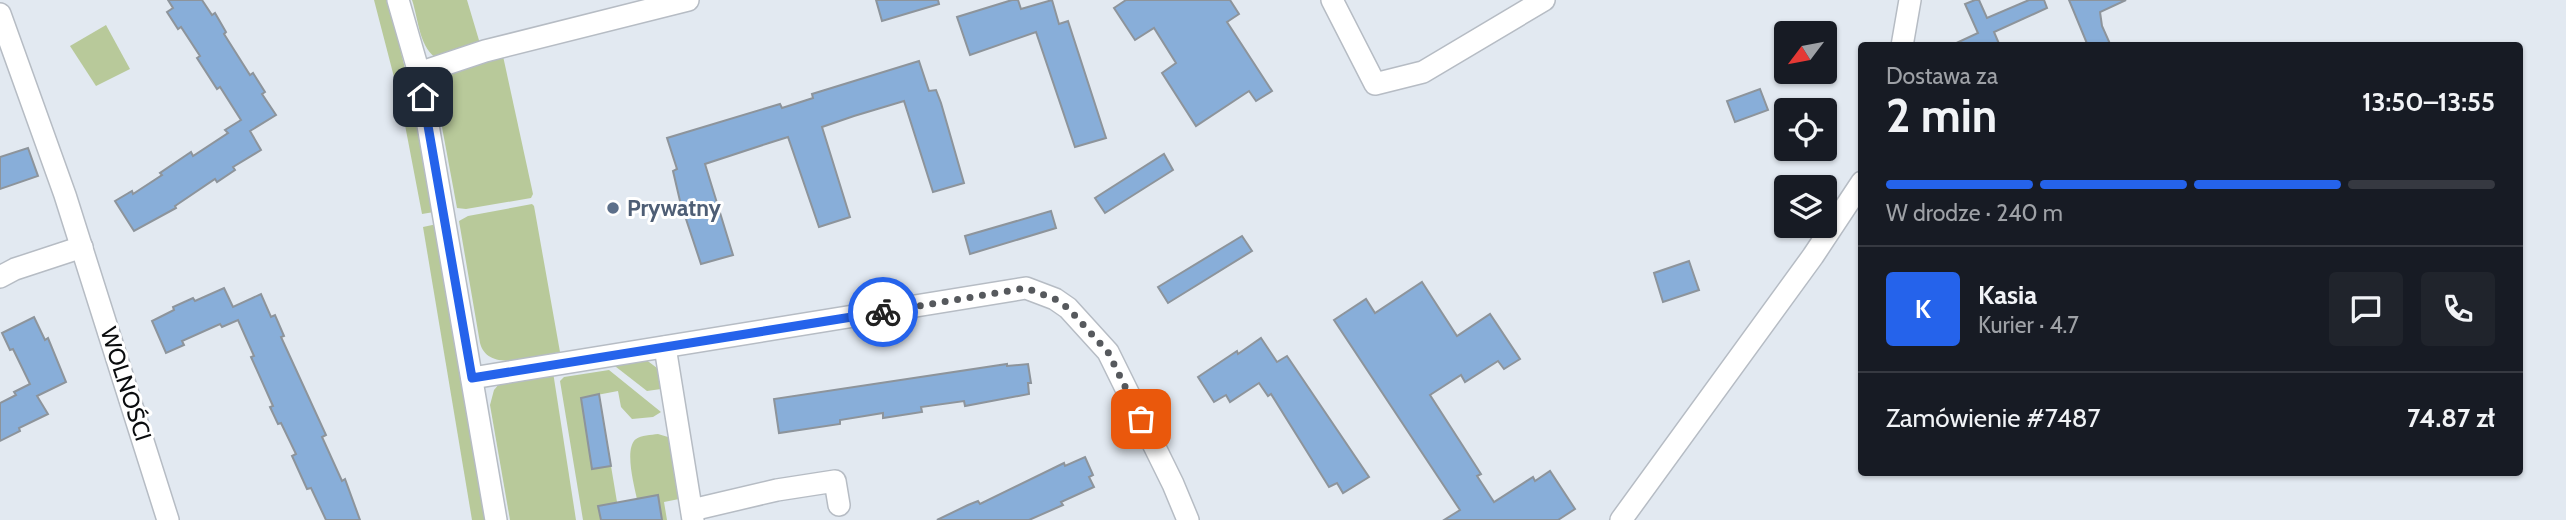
<!DOCTYPE html>
<html lang="pl">
<head>
<meta charset="utf-8">
<style>
  :root { --surface:#171b24; --page:#20242c; --text:#f1f3f6; --muted:#9ea1a6; --line:#363941; --accent:#2563eb }
  body { margin:0; font-family:Cabin,sans-serif; background:var(--page); color:var(--text); height:100vh; display:flex; flex-direction:column; font-size:26px; white-space:nowrap }
  * { box-sizing:border-box; margin:0 }
  p { font-size:23px; color:var(--muted) }
  .icon { flex:none; width:38px; height:38px; fill:none; stroke:currentColor; stroke-width:2; stroke-linecap:round; stroke-linejoin:round }
  .map { position:relative; flex:1; overflow:hidden }
  .sheet { position:absolute; left:1858px; top:42px; width:665px; height:434px; display:flex; flex-direction:column; background:var(--surface); border-radius:7px; box-shadow:0 2px 5px #0004 }
  .sheet>* { flex:none }
  .needle { width:46px; rotate:238deg }
  .buttons { position:absolute; left:1774px; top:21px; display:grid; gap:14px }
  .buttons a { display:grid; place-items:center; width:63px; height:63px; border-radius:7px; background:var(--surface); box-shadow:0 2px 5px #0004; font-size:35px }
  .pin { position:absolute; display:grid; place-items:center; width:60px; height:60px; color:#fff; margin:-30px; border-radius:14px; box-shadow:0 4px 10px #0006 }
  .courier { position:absolute; display:grid; place-items:center; width:70px; height:70px; margin:-35px; border:5px solid #2563eb; border-radius:50%; background:#fff; color:#222; box-shadow:0 2px 9px #0007 }
  .headline em { font-style:normal; font-weight:800 }
  .headline div { display:flex; flex-direction:column-reverse }
  .headline { display:flex; align-items:center; justify-content:space-between; height:119px; padding:0 28px }
  h1 { font-size:46px; font-weight:800; line-height:52px }
  .bar { display:grid; grid-template-columns:repeat(4,1fr); gap:10px 7px; align-content:center; height:84px; padding:0 28px }
  .bar i { height:9px; border-radius:5px; background:var(--line) }
  .bar .current { background:var(--accent) }
  .bar p { grid-column:span 4 }
  .line { display:flex; align-items:center; gap:18px; padding:0 28px; border-top:2px solid var(--line) }
  .line div { flex:1 }
  .round { display:grid; place-items:center; flex:none; width:74px; height:74px; border-radius:7px; background:var(--page) }
  .map>svg:first-child { display:block }
  .green { fill:#b8c99a }
  .building { fill:#88aed9; stroke:#8d949b; stroke-width:2 }
  .lines { fill:none; stroke-linecap:round; stroke-linejoin:round }
  .minor-casing { stroke:#b6bcc4; stroke-width:24 }
  .minor { stroke:#fff; stroke-width:21 }
  .done { stroke:#56595d; stroke-width:7; stroke-dasharray:0 12.6 }
  .route { stroke:#2563eb; stroke-width:9 }
  .service-dot { fill:#5c6f8a; stroke:#fff; stroke-width:2.5 }
  .labels { text-anchor:middle; stroke-width:6; stroke-linejoin:round; paint-order:stroke }
  .service-label { font-size:23px; font-weight:bold; fill:#4e5e75; stroke:#fff; text-anchor:start }
  .street-label { font-size:23px; fill:#0a0c0e; stroke:#fff }
</style>
</head>
<body>
<div class="map">
<svg width="2566" height="520" viewBox="0 0 2566 520">
  <rect width="100%" height="100%" fill="#e2e9f1"/>
  <!-- green -->
  <g class="green">
    <path d="M374,0H387L392,15L419,126L434,212L422,214L401,104Z"/>
    <path d="M412,0H467L481,47L435,57C419,46 418,17 412,0Z"/>
    <path d="M106,25L130,69L96,86L70,46Z"/>
    <path d="M503,56L533,194L531,198L466,209L457,208L434,84L443,75Z"/>
    <path d="M532,204L534,206L560,352C537,356 488,374 480,343L459,221L468,216Z"/>
    <path d="M437,224L486,520H472L423,227Z"/>
    <path d="M645,359L657,368L661,389L647,391L611,363Z"/>
    <path d="M609,370L661,412L653,417L632,419L621,407L618,391L581,398L592,469L611,466L617,502L599,506L601,520H583L560,381L564,377Z"/>
    <path d="M553,372L576,520H510L490,405L494,390L499,384Z"/>
    <path d="M658,434L668,437L671,442L679,499L664,502L667,520H662L658,495L637,499C634,485 624,448 636,439C641,435 651,435 658,434Z"/>
  </g>
  <!-- building -->
  <g class="building">
    <path d="M168,0H202L212,15L215,13L226,32L224,34L250,75L253,73L265,92L262,94L276,115L250,131L261,150L233,167L235,170L217,182L215,179L175,206L176,208L134,231L115,201L132,191L133,194L162,175L160,173L191,152L193,156L228,133L225,130L241,120L220,87L217,89L197,58L200,56L181,27L178,29L167,12L173,8Z"/>
    <path d="M876,0H938L939,4L882,21Z"/>
    <path d="M1012,0H1018L1021,9L1052,0L1059,24L1068,21L1106,138L1075,147L1036,32L970,55L957,17Z"/>
    <path d="M1126,0H1230L1239,14L1227,22L1272,91L1256,101L1249,91L1196,126L1162,73L1176,63L1154,28L1135,40L1114,8Z"/>
    <path d="M1975,0H1979L1987,18L2029,0H2044L2047,8L1994,32L2000,46H1950L1978,33L1965,4Z"/>
    <path d="M2069,0H2126L2100,12L2102,26L2111,46H2088Z"/>
    <path d="M919,61L929,91L936,90L941,103L964,183L933,192L904,101L854,116L822,127L850,217L819,227L788,137L769,143L705,164L733,255L701,264L680,201L673,171L677,169L667,138L780,104L782,108L813,98L812,94Z"/>
    <path d="M1760,89L1768,110L1735,122L1727,101Z"/>
    <path d="M28,148L38,176L0,189V157Z"/>
    <path d="M1164,154L1173,170L1105,213L1095,198Z"/>
    <path d="M1051,211L1056,228L970,254L965,236Z"/>
    <path d="M1242,236L1252,251L1168,303L1158,287Z"/>
    <path d="M1689,261L1699,290L1663,302L1654,273Z"/>
    <path d="M1422,282L1457,336L1490,314L1520,359L1504,369L1498,361L1465,382L1461,375L1430,395L1481,474L1477,476L1494,502L1533,477L1535,481L1550,471L1575,509L1558,520H1444L1460,510L1334,320L1366,299L1375,313Z"/>
    <path d="M224,288L233,307L261,294L271,317L275,315L284,336L281,337L326,435L322,437L342,481L345,479L360,520H326L311,488L307,489L292,456L296,454L281,423L278,424L270,407L273,406L251,357L254,356L238,320L222,327L220,324L182,341L184,345L166,353L152,321L174,310L173,307L193,298L195,301Z"/>
    <path d="M34,317L45,340L48,338L66,382L37,396L48,414L19,428L20,431L0,441V403L16,395L14,392L30,384L13,349L10,350L2,333Z"/>
    <path d="M1261,338L1277,362L1287,356L1369,477L1343,493L1337,483L1329,487L1271,394L1268,396L1259,383L1230,402L1226,395L1214,402L1198,377L1237,351L1238,354Z"/>
    <path d="M1007,364V366L1028,364L1031,383H1028L1029,394L965,406L964,401L921,407L922,412L883,418V413L840,420V424L779,433L774,399Z"/>
    <path d="M599,394L611,466L592,469L581,398Z"/>
    <path d="M1085,457L1093,475L1089,477L1094,487L1061,502L1063,505L1029,520H937L968,505L978,501L980,504L1064,463L1065,466Z"/>
    <path d="M658,495L662,520H601L598,506Z"/>
  </g>
  <g class="lines">
    <defs>
      <g id="minor">
        <path d="M398,0L419,73L496,520"/>
        <path d="M1332,0L1375,84L1423,72L1544,0"/>
        <path d="M0,14L65,195L168,520"/>
        <path d="M1902,46L1910,0"/>
        <path d="M419,73L485,51L688,0"/>
        <path d="M0,277L15,269L82,247"/>
        <path d="M665,347L693,520"/>
        <path d="M472,378L1026,288L1055,299L1068,308L1108,352L1173,484L1188,520"/>
        <path d="M692,510L777,490L835,481L839,505"/>
        <path d="M1621,520L1813,256L1862,182"/>
      </g>
    </defs>
    <!-- minor casing -->
    <use href="#minor" class="minor-casing"/>
    <!-- minor -->
    <use href="#minor" class="minor"/>
  </g>
  <g class="lines">
    <!-- done -->
    <path class="done" d="M883,312L1026,288L1055,299L1068,308L1108,352L1141,419"/>
    <!-- route -->
    <path class="route" d="M423,97L472,378L883,312"/>
  </g>
  <!-- markers -->
  <circle class="service-dot" cx="613" cy="208" r="7"/>
  <g class="labels">
    <!-- service labels -->
    <g class="service-label">
      <text x="627" y="216">Prywatny</text>
    </g>
    <!-- street labels -->
    <g class="street-label">
      <text transform="translate(126 384) rotate(72)" y="8">WOLNOŚCI</text>
    </g>
  </g>
</svg>
<div class="buttons">
<a><svg class="needle" viewBox="-14 -14 28 28"><path d="M0-13l5 13h-10z" fill="#e53935"/><path d="M0 13l5-13h-10z" fill="#9ea1a6"/></svg></a>
<a><svg class="icon" aria-label="locate" viewBox="0 0 24 24"><circle cx="12" cy="12" r="6"/><path d="M12 2v4M12 18v4M2 12h4M18 12h4"/></svg></a>
<a><svg class="icon" aria-label="layers" viewBox="0 0 24 24"><path d="M12 4l9 5-9 5-9-5zM3 14l9 5 9-5"/></svg></a>
</div>
<div class="pin" style="left:1141px;top:419px;background:#ea580c"><svg class="icon" aria-label="bag" viewBox="0 0 24 24"><path d="M5 8h14l-1 12H6zM9 8a3 3 0 0 1 6 0"/></svg></div>
<div class="pin" style="left:423px;top:97px;background:#1f2937"><svg class="icon" aria-label="home" viewBox="0 0 24 24"><path d="M3 11l9-7 9 7M6 9v11h12V9"/></svg></div>
<div class="courier" style="left:883px;top:312px"><svg class="icon" aria-label="bike" viewBox="0 0 24 24"><circle cx="6" cy="16" r="4"/><circle cx="18" cy="16" r="4"/><path d="M6 16l4-8h5l3 8M10 8l3 8H6M13 5h3"/></svg></div>
<section class="sheet">
<div class="headline"><div><h1>2 min</h1><p>Dostawa za</p></div><em>13:50–13:55</em></div>
<div class="bar"><i class="current"></i><i class="current"></i><i class="current"></i><i></i><p>W drodze · 240 m</p></div>
<div class="line" style="height:126px"><b class="round" style="background:var(--accent);color:#fff">K</b><div><b>Kasia</b><p>Kurier · 4.7</p></div><a class="round"><svg class="icon" aria-label="chat" viewBox="0 0 24 24"><path d="M4 5h16v11H9l-5 4z"/></svg></a><a class="round"><svg class="icon" aria-label="phone" viewBox="0 0 24 24"><path d="M5 4h4l2 5-3 2q2 4 5 5l2-3 5 2v4C11 20 4 13 5 4z"/></svg></a></div>
<div class="line" style="height:91px"><div>Zamówienie #7487</div><b>74.87 zł</b></div>
</section>
</div>
</body>
</html>
